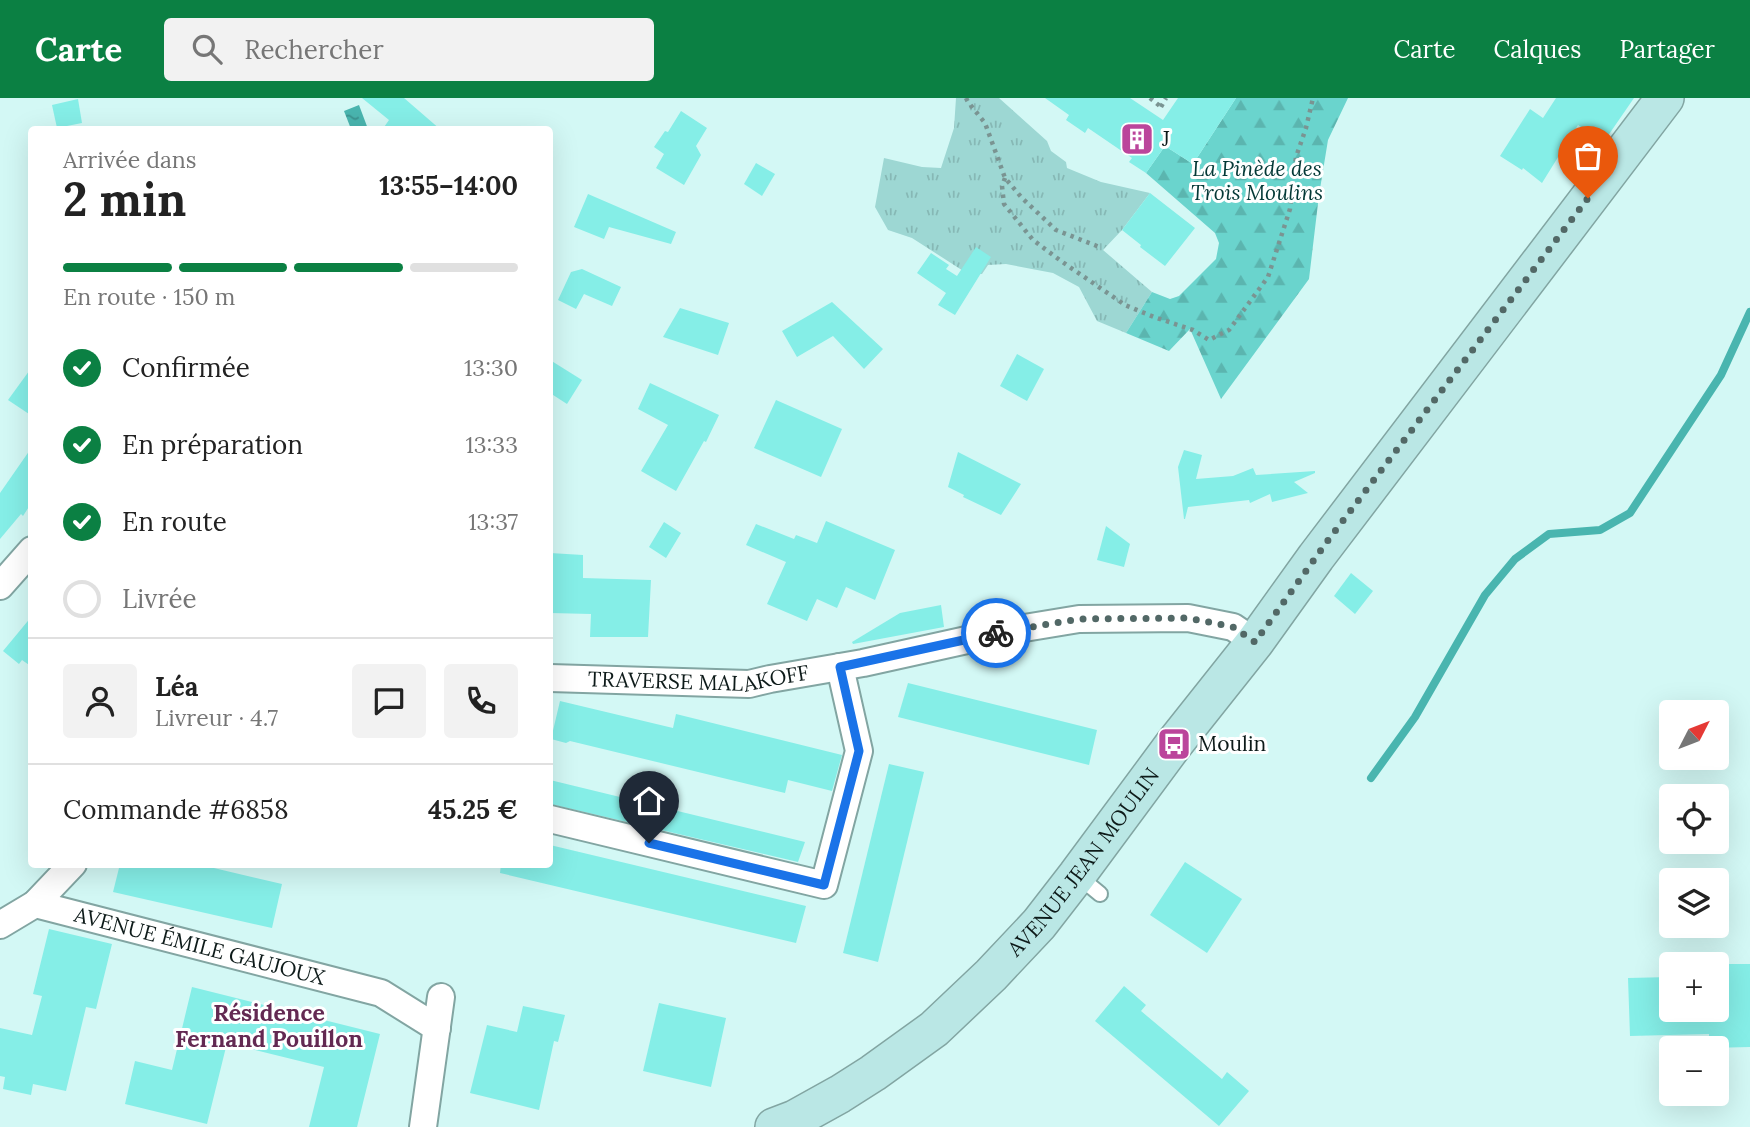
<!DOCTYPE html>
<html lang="fr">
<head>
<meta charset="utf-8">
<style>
  :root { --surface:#fff; --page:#f2f2f2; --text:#222; --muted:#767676; --line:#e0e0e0; --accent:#0b8043 }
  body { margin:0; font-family:Lora,serif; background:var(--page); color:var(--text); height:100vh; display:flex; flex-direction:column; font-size:26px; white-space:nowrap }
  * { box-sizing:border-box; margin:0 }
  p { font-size:23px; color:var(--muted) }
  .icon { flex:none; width:38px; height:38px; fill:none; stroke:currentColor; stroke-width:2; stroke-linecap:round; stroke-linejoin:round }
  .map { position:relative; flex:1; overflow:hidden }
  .drawer { position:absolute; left:28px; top:28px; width:525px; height:742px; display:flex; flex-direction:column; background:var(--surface); border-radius:7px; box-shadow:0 7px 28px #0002 }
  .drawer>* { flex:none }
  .needle { width:46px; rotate:48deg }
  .fabs { position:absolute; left:1659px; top:602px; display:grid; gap:14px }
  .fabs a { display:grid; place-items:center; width:70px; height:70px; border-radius:7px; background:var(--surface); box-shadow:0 7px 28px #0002; font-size:35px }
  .pin { position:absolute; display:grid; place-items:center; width:60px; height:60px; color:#fff; margin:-72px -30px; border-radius:50% 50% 50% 0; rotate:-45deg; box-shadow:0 0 7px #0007 }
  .pin .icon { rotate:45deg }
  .courier { position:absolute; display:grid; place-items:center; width:70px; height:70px; margin:-35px; border:5px solid #1a73e8; border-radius:50%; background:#fff; color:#222; box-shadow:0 2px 9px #0007 }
  .headline em { font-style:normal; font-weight:700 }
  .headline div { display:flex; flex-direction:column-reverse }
  .headline { display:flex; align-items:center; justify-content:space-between; height:119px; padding:0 35px }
  h1 { font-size:46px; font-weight:700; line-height:52px }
  .bar { display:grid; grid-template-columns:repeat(4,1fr); gap:10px 7px; align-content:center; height:84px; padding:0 35px }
  .bar i { height:9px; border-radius:5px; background:var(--line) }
  .bar .selected { background:var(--accent) }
  .bar p { grid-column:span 4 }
  .line { display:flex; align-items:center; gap:18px; padding:0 35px; border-top:2px solid var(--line) }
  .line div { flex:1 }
  .round { display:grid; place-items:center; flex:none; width:74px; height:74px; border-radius:7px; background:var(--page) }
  ol { padding:0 35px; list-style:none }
  li { display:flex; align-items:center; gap:21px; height:77px }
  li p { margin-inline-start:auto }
  li .icon { padding:7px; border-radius:50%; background:var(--accent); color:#fff; stroke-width:4 }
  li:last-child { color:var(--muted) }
  li i { width:38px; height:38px; border:4px solid var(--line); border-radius:50% }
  header { display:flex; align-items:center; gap:42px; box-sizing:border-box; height:98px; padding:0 35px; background:var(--accent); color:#fff }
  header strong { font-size:33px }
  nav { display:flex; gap:38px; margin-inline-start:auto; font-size:24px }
  .search { width:490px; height:63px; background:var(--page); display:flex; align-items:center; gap:18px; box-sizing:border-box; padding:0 24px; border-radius:7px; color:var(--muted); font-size:26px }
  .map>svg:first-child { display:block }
  .grass { fill:url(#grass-tufts) }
  .forest { fill:url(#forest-firs) }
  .water { fill:url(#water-ripples) }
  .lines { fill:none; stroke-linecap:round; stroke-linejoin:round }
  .stream { stroke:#49b5af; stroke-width:8 }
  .building { fill:#85eee7 }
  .service-casing { stroke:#82a5a2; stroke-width:18 }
  .minor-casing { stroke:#82a5a2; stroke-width:30 }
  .secondary-casing { stroke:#82a5a2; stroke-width:40 }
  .path { stroke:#7a9492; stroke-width:4.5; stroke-dasharray:3.5 5; stroke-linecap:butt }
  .service { stroke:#fff; stroke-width:14 }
  .minor { stroke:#fff; stroke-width:26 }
  .secondary { stroke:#bae7e5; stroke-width:37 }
  .done { stroke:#526866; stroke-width:7; stroke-dasharray:0 12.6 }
  .route { stroke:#1a73e8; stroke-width:9 }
  .labels { text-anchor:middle; stroke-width:6; stroke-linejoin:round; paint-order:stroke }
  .poi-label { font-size:21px; fill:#0d1a19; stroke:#fff; text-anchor:start }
  .park-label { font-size:21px; font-style:italic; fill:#033836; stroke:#fff }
  .street-label { font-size:21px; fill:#0d1a19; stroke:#fff }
  .neighbourhood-label { font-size:23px; font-weight:bold; fill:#632952; stroke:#fff }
</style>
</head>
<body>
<header>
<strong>Carte</strong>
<div class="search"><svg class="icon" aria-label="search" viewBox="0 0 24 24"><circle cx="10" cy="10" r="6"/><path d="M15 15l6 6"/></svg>Rechercher</div>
<nav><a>Carte</a><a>Calques</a><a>Partager</a></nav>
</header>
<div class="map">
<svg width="1750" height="1029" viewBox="0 0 1750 1029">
  <defs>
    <pattern id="grass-tufts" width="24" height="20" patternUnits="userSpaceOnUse" patternTransform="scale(1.75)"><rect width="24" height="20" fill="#9dd7d3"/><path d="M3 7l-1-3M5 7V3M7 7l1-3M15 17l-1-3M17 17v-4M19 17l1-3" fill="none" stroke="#86b8b5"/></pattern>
    <pattern id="forest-firs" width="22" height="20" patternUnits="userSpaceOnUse" patternTransform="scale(1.75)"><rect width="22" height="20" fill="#6ad4cd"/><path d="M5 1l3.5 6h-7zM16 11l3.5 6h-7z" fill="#5bb5af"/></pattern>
    <pattern id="water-ripples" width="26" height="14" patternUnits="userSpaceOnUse" patternTransform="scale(1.75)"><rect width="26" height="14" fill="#49b5af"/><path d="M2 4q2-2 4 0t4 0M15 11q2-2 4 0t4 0" fill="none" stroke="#3b928e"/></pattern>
  </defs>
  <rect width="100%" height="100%" fill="#d3f8f5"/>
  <!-- grass -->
  <path class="grass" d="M956,0H999L1047,43L1051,53L1066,64L1067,70L1101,84L1150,95L1122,132L1103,152L1152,194L1126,235L1097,223L1079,189L1053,175L1006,166L988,167L982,176H968L912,140L888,132L875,109L884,60L922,69L941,70L954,30Z"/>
  <!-- forest -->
  <path class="forest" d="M1236,0H1348L1328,42L1319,97L1309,181L1221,301L1190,231L1169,253L1126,235L1152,194L1170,201L1179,198L1216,161L1219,145L1215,135L1146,75L1165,48L1193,66Z"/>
  <!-- water -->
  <path class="water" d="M359,7L368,31H351L344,13Z"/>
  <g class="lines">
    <!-- stream -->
    <path class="stream" d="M1371,680L1415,619L1485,497L1515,461L1549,436L1600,432L1630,415L1721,277L1750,214"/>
  </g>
  <!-- building -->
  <g class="building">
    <path d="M362,0H404L441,32H382L389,22Z"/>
    <path d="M1045,0H1130L1163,22L1178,0H1236L1193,66L1165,48L1146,75L1129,64L1132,60L1088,30L1085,35L1066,22L1069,17Z"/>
    <path d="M1556,0H1634L1603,45L1578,27L1542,85L1523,70L1522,72L1500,58L1530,11L1543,20Z"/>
    <path d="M78,1L82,25L57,30L52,7Z"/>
    <path d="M681,13L707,30L696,48L701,57L684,87L656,70L664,56L654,49L665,33L668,34Z"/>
    <path d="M756,65L775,76L762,98L744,86Z"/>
    <path d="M1150,95L1195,130L1165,168L1140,149L1141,147L1122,132Z"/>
    <path d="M588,96L676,134L671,146L609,129L604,141L574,129Z"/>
    <path d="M976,149L991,159L955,217L938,207L946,195L917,175L931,155L949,167L946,171L957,178Z"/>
    <path d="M582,171L621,189L612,208L584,196L576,211L558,202L571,174Z"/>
    <path d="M832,204L883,251L864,271L833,238L797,259L782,233Z"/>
    <path d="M680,210L729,225L718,257L663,239Z"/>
    <path d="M1017,256L1044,271L1027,303L1000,288Z"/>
    <path d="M550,262L582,282L567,306L550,295Z"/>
    <path d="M32,269V318L8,302Z"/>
    <path d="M650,285L719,317L706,344L704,343L676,393L641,373L668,327L638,311Z"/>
    <path d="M776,302L842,331L821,379L754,350Z"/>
    <path d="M32,349V404L23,418L21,416L0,441V395Z"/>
    <path d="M1184,352L1202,357L1196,381L1233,378L1253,370L1256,377L1315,373V375L1294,384L1308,395L1272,404L1270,396L1250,405L1249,402L1188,409L1185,421H1184L1178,369Z"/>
    <path d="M958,354L1021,386L1001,417L963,399L964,397L948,389Z"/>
    <path d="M826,423L895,452L875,502L846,489L837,510L817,501L807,523L767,506L786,464L746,447L756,426L794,441L796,437L817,445Z"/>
    <path d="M664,424L681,435L666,460L649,449Z"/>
    <path d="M1106,428L1130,446L1124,469L1097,462Z"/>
    <path d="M550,455L583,457V480L651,482L648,539H590L591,516L550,515Z"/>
    <path d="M1351,475L1373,493L1355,516L1334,498Z"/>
    <path d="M941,507L944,529L853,546L852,544L900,515Z"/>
    <path d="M32,518V569L22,562L19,566L3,553Z"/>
    <path d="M908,585L1097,632L1089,667L898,619Z"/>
    <path d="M560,603L673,630L676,616L842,657L832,693L788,682L785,695L570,643L566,645L551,641Z"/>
    <path d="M889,666L924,674L878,864L843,855Z"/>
    <path d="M550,682L805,744L798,764L550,706Z"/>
    <path d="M550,747L806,808L796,845L500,775L501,766H550Z"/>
    <path d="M1185,764L1242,801L1207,855L1150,817Z"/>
    <path d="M120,766H197L282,786L272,830L113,794Z"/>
    <path d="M49,831L112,846L96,911L86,909L66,993L33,986L31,997L3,991L5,979L0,978V930L32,937L42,898L33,896Z"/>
    <path d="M1717,866H1750V949L1709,950V936L1630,938L1628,880L1671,879V912H1717Z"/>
    <path d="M1124,888L1146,907L1141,913L1222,981L1227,974L1249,993L1219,1028L1095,923Z"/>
    <path d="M192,889L380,936L357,1029H309L324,969L227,945L207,1026L125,1006L135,963L172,972Z"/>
    <path d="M659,905L726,920L711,989L643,973Z"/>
    <path d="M523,908L565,917L558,944L554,943L539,1012L470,995L487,927L517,934Z"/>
  </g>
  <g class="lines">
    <defs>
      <path id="service" d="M1077,777L1100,796"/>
      <g id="minor">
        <path d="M0,488L32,452"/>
        <path id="s1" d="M550,580L749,586L770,581L863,565L1012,532L1079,521L1188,520L1233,529L1255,544"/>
        <path d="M550,721L824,787L859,653L840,569"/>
        <path id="s2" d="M35,806L381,895L437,930"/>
        <path d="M0,827L35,806L73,766"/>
        <path d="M423,1029L441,899"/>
      </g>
      <g id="secondary">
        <path id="s3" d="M774,1029L795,1021L840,996L873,975L934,931L991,877L1039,826L1077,777L1174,646L1255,544L1316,459L1665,0"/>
      </g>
    </defs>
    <!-- service casing -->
    <use href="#service" class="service-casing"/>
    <!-- minor casing -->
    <use href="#minor" class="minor-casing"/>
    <!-- secondary casing -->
    <use href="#secondary" class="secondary-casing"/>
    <!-- path -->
    <g class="path">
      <path d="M966,0L968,4L985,25L1005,80L1022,100L1056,132L1102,150"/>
      <path d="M1150,0L1161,9"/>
      <path d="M1161,9L1166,0"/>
      <path d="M1005,80L1002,88L1004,106L1033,142L1061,163L1125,207L1154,219L1193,232L1209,242L1229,232L1268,179L1290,111L1296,59L1306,30L1313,0"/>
    </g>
    <!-- service -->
    <use href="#service" class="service"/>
    <!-- minor -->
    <use href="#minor" class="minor"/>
    <!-- secondary -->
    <use href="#secondary" class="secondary"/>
  </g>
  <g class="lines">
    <!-- done -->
    <path class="done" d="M996,535L1079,521L1188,520L1233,529L1255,544L1329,441L1588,100"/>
    <!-- route -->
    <path class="route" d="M649,745L824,787L859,653L840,569L996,535"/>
  </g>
  <!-- icons -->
  <defs>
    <symbol id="building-square" viewBox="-11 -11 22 22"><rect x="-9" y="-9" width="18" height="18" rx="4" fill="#bb459b" stroke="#fff"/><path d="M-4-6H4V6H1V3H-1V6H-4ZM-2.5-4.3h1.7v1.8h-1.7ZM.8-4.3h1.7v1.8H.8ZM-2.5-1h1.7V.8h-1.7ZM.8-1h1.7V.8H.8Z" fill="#fff"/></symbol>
    <symbol id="bus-square" viewBox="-11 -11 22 22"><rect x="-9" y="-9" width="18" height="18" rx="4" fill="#bb459b" stroke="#fff"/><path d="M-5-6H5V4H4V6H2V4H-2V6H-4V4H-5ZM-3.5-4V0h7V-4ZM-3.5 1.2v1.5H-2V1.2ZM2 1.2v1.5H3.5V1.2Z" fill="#fff"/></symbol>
  </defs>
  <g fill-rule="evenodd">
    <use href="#building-square" x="1118" y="22" width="38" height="38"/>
    <use href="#bus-square" x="1155" y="627" width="38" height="38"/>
  </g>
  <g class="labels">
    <!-- poi labels -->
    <g class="poi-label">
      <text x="1162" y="48">J</text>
      <text x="1198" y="653">Moulin</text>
    </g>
    <!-- park labels -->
    <g class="park-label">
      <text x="1257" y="78">La Pinède des<tspan x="1257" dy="24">Trois Moulins</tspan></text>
    </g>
    <!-- street labels -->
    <g class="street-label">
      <text dy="7" stroke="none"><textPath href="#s1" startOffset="149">TRAVERSE MALAKOFF</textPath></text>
      <text dy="7" stroke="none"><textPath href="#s3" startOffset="413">AVENUE JEAN MOULIN</textPath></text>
      <text dy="7" stroke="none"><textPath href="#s2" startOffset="170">AVENUE ÉMILE GAUJOUX</textPath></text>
    </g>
    <!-- neighbourhood labels -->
    <g class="neighbourhood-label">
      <text x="269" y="923">Résidence<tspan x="269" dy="26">Fernand Pouillon</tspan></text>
    </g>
  </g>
</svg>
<div class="fabs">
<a><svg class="needle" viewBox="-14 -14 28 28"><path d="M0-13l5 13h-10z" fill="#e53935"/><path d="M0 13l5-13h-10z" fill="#767676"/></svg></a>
<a><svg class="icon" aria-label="locate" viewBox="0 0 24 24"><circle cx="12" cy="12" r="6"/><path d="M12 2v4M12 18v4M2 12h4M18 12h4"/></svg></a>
<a><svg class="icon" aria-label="layers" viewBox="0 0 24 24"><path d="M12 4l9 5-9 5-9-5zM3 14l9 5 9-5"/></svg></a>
<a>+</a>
<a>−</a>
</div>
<div class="pin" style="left:1588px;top:100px;background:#ea580c"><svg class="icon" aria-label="bag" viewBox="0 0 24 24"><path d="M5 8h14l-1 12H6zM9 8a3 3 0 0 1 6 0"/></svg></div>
<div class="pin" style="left:649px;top:745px;background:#1f2937"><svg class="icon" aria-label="home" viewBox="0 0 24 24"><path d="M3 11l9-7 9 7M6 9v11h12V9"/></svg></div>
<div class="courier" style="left:996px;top:535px"><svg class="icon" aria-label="bike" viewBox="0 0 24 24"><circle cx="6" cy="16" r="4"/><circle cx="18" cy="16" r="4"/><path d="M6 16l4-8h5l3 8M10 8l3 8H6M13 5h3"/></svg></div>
<section class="drawer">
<div class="headline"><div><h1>2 min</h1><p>Arrivée dans</p></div><em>13:55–14:00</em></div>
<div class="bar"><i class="selected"></i><i class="selected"></i><i class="selected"></i><i></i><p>En route · 150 m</p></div>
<ol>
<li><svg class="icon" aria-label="check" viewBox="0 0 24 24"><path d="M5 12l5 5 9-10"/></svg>Confirmée<p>13:30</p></li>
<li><svg class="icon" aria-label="check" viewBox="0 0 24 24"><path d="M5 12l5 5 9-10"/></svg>En préparation<p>13:33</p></li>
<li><svg class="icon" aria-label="check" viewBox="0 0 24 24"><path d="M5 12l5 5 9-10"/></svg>En route<p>13:37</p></li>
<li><i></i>Livrée</li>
</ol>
<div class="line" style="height:126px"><a class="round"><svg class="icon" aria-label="person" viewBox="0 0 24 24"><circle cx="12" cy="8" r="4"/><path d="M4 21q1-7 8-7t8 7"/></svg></a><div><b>Léa</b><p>Livreur · 4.7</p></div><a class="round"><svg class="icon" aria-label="chat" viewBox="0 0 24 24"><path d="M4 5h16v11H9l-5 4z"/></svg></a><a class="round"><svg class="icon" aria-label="phone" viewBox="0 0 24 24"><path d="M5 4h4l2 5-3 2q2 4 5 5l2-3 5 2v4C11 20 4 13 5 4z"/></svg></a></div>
<div class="line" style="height:91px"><div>Commande #6858</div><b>45.25 €</b></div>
</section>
</div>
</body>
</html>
